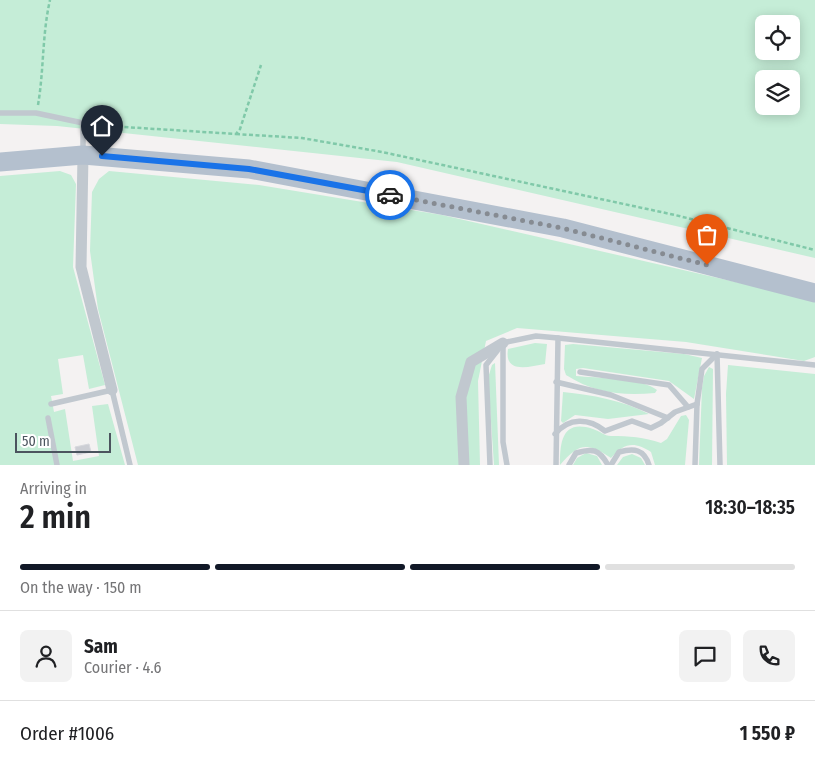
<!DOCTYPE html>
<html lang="en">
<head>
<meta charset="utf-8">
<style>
  :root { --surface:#fff; --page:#f2f2f2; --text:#202124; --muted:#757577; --line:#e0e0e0; --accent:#111827 }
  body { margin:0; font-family:"Fira Sans Condensed",sans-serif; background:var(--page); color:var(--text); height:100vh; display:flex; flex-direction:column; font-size:19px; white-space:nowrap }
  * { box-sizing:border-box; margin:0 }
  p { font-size:16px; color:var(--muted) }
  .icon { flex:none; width:28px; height:28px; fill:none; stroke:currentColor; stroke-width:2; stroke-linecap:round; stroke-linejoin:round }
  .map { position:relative; height:465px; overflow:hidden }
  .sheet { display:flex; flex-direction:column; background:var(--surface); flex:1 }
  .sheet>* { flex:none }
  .buttons { position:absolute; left:755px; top:15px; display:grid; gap:10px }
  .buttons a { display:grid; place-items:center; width:45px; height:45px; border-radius:8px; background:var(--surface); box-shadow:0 2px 12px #0003; font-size:25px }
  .scale { position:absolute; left:15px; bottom:12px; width:96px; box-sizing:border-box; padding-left:5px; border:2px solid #4b545e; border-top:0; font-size:14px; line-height:18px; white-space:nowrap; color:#4b545e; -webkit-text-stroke:4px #fff; paint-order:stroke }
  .pin { position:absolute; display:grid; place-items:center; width:42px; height:42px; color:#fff; margin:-51px -21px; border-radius:50% 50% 50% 0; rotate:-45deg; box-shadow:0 0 5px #0007 }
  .pin .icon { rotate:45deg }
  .courier { position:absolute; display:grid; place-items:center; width:50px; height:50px; margin:-25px; border:4px solid #1a73e8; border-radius:50%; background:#fff; color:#222; box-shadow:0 1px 6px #0007 }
  .summary em { font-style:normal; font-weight:600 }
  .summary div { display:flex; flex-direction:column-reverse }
  .summary { display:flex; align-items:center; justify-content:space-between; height:85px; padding:0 20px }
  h1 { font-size:32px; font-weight:600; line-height:38px }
  .bar { display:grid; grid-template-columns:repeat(4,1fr); gap:8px 5px; align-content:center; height:60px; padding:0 20px }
  .bar i { height:6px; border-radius:4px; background:var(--line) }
  .bar .current { background:var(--accent) }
  .bar p { grid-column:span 4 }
  .line { display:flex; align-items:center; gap:12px; padding:0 20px; border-top:1px solid var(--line) }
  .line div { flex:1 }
  .round { display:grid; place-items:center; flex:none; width:52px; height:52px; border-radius:8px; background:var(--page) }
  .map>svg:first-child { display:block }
  .green { fill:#c5edd7; fill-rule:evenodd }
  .building { fill:#ccced4; stroke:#d7d8dd }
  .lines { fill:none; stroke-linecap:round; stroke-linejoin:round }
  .path { stroke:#80c9a9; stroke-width:2.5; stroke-dasharray:4 2.5; stroke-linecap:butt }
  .service { stroke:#c1c8cf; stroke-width:5.5 }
  .minor { stroke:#c1c8cf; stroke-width:11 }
  .primary { stroke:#b4c0ce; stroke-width:19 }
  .done { stroke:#868b92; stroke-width:5; stroke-dasharray:0 9 }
  .route { stroke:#1a73e8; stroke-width:6 }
</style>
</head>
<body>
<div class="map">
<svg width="815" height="465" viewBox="0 0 815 465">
  <rect width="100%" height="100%" fill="#f4f2f2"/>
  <!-- green -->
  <g class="green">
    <path d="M0,0H815V258L397,162L57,126L0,124ZM764,24H791V51H764ZM764,79H791V106H764Z"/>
    <path d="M60,171L71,175L76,184L73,267L105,385L89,389L83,355L58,359L63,394L51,396L54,412L65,409L73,461L99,456L92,406L108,404L125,465H0V176Z"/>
    <path d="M109,171L259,185L442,215L815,300V357L804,361L686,342L517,328L486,341L478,381L480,465H138L98,309L90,251L92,192L99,179Z"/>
    <path d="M535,343L547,344L545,364C528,367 504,374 508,349Z"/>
    <path d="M573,344L684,354L702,358L694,399L669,381L583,368L576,369V376C596,378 643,378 657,390L655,393C622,396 594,393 566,375L564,369L565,345Z"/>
    <path d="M495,363L499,465H494L488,378L492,365Z"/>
    <path d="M728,365L815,374V465H727L726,394Z"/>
    <path d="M709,367L713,369L712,465H699L702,388L704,376Z"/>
    <path d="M563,392C592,395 622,400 649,414L608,419L575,415L563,423L561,421Z"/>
    <path d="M686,415L689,420L685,465H655L651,452C634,441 624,443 611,458C587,442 579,443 560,465C560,442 562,419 593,429C600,431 604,436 611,436C629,436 644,437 661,443L667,439L681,416Z"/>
    <path d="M586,453L597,456L602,465H573L577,458Z"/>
    <path d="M632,454L641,458L645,465H617L623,457Z"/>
  </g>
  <!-- building -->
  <path class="building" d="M89,444L91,452L77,455L75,447Z"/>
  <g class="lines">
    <!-- path -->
    <g class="path">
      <path d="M38,105C44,70 42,35 50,0"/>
      <path d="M92,125L236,134L240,129L261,65"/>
      <path d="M236,134L302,138L382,152L675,215L815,250"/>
    </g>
    <!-- service -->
    <g class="service">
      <path d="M0,113H36L83,123V152"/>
      <path d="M502,343L536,336L558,338L815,365"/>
      <path d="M503,343V442L507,465"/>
      <path d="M717,354L720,465"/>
      <path d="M580,372L669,385L688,407"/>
      <path d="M556,382L611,395L668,418"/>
      <path d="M51,404L112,390L130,465"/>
      <path d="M48,418L57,465"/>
      <path d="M555,434C569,417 589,418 605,431L632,421L651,428L661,423L675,412L697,404"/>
      <path d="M490,465L486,365L497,351"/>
      <path d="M556,465L558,338"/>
      <path d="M569,465L576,453C593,448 599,449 608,465"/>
      <path d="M611,465L619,452C634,448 644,449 649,465"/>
      <path d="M695,465L697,404L702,369L717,354"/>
    </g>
    <!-- minor -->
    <g class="minor">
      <path d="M83,155L81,267L112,390"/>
      <path d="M464,465L461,397L471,362L503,343"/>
    </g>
    <!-- primary -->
    <path class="primary" d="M0,162L83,155L249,169L563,228L815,293"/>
  </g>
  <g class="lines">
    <!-- done -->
    <path class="done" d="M390,195L562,228L707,265"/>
    <!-- route -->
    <path class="route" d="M102,156L249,169L390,195"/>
  </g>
</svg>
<div class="buttons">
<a><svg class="icon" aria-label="locate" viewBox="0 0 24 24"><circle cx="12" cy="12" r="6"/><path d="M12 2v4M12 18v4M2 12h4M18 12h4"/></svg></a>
<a><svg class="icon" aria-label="layers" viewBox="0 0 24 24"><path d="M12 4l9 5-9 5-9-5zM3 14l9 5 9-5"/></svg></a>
</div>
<div class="scale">50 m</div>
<div class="pin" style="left:707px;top:265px;background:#ea580c"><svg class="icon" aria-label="bag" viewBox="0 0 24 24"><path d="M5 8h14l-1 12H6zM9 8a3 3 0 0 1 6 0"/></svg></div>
<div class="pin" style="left:102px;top:156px;background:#1f2937"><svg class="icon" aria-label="home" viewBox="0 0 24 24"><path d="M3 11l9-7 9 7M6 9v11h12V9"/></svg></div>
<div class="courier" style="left:390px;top:195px"><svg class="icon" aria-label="car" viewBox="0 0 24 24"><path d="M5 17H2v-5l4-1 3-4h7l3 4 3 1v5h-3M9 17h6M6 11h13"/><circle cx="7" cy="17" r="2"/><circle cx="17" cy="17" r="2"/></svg></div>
</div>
<section class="sheet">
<div class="summary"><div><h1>2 min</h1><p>Arriving in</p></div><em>18:30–18:35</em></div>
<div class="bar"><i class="current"></i><i class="current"></i><i class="current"></i><i></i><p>On the way · 150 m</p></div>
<div class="line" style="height:90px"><a class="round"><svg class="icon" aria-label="person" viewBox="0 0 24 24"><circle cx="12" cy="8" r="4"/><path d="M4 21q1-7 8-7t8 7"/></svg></a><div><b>Sam</b><p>Courier · 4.6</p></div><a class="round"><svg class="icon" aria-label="chat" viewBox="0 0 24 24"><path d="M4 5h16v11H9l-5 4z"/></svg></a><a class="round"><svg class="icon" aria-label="phone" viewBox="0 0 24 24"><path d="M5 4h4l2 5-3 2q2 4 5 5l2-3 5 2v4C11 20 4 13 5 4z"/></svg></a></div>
<div class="line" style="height:65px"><div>Order #1006</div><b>1 550 ₽</b></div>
</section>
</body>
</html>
